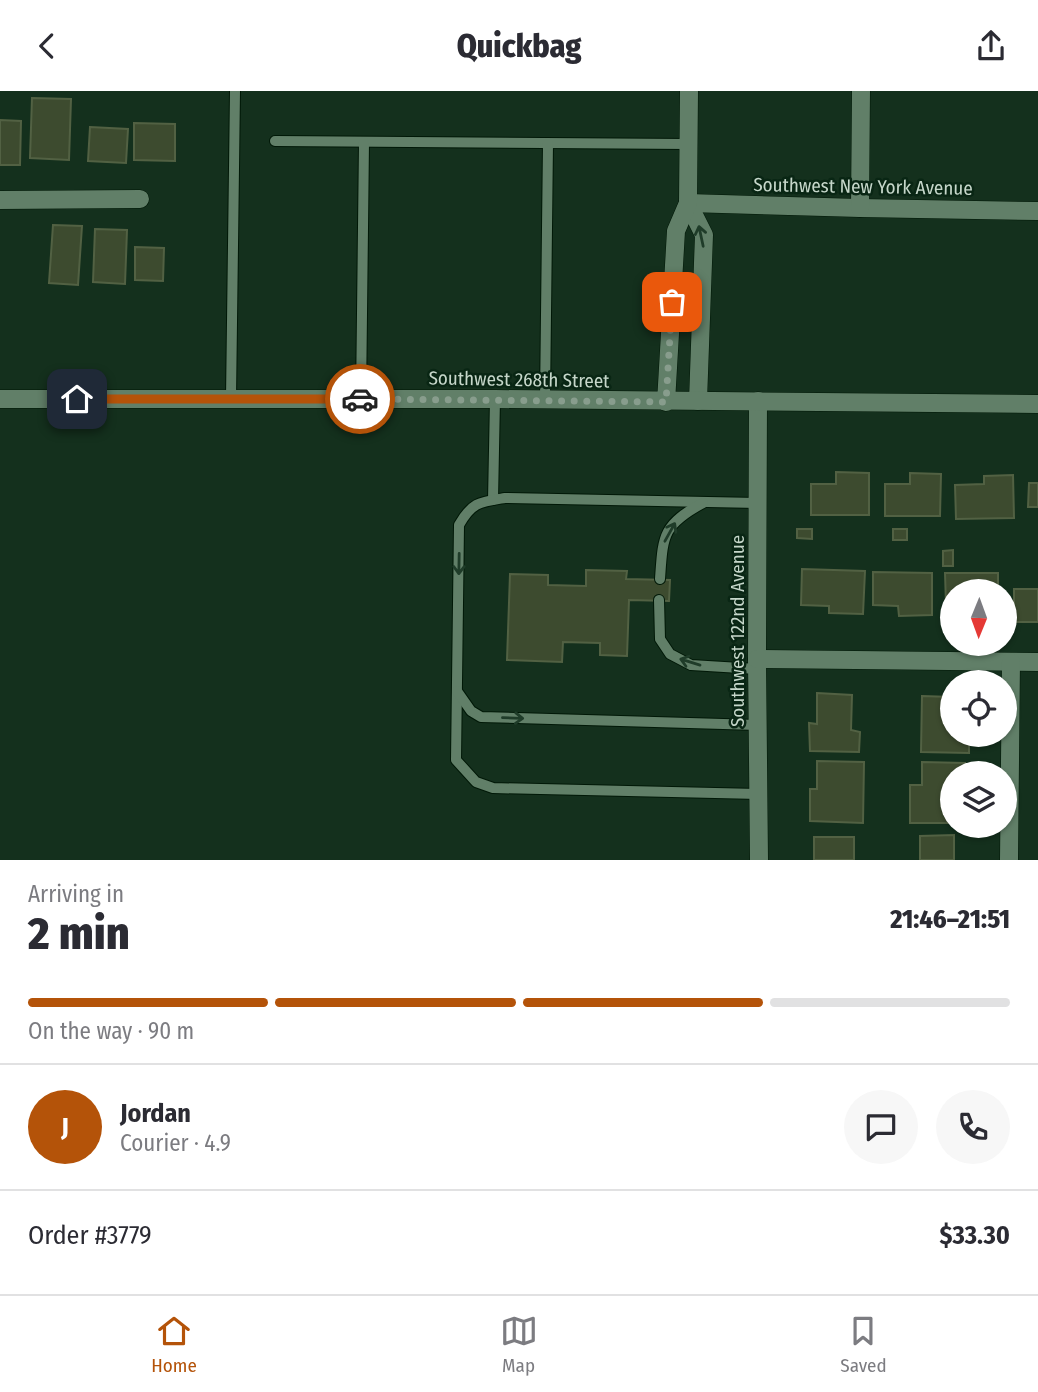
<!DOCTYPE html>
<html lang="en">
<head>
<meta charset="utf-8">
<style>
  :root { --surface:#fff; --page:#f7f7f7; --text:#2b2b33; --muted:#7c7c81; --line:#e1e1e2; --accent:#b45309 }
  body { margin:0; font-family:"Fira Sans Condensed",sans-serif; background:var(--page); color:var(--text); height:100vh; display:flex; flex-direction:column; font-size:26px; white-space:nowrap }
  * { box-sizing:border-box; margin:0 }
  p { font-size:23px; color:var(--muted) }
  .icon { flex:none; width:38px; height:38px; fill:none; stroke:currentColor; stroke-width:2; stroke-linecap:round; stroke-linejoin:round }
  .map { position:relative; height:769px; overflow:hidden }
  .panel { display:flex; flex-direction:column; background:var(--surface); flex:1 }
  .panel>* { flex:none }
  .needle { width:46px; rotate:181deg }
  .controls { position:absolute; left:940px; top:488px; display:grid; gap:14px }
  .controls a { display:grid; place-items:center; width:77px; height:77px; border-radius:50%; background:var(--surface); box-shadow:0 2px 5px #0004; font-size:35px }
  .pin { position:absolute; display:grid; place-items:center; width:60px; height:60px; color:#fff; margin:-30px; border-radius:14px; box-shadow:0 4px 10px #0006 }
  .courier { position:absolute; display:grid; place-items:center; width:70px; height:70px; margin:-35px; border:5px solid #b45309; border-radius:50%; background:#fff; color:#222; box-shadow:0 2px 9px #0007 }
  .overview em { font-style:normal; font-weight:800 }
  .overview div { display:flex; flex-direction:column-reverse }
  .overview { display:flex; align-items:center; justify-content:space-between; height:119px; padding:0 28px }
  h1 { font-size:46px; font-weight:800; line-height:52px }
  .bar { display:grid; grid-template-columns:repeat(4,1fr); gap:10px 7px; align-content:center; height:84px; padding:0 28px }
  .bar i { height:9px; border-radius:5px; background:var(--line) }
  .bar .on { background:var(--accent) }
  .bar p { grid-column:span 4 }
  .line { display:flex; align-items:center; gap:18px; padding:0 28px; border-top:2px solid var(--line) }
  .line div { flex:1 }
  .round { display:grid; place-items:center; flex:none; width:74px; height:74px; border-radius:37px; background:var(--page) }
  header { display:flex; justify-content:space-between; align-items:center; height:91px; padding:0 28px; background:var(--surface); font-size:32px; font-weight:800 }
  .tabs { display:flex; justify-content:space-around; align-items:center; height:98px; border-top:2px solid var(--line); background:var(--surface); font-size:19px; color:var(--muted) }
  .tabs a { display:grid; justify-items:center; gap:4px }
  .tabs .on { color:var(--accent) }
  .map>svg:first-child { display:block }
  .building { fill:#3d4b2f; stroke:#526143; stroke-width:2 }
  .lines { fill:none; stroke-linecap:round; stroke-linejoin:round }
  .lane-casing { stroke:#001807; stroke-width:12 }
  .street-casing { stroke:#001807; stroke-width:19 }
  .secondary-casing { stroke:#001807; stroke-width:19 }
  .lane { stroke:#617f68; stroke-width:10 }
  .street { stroke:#617f68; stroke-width:18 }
  .secondary { stroke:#617f68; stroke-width:18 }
  .oneway { stroke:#1f3c29 }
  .done { stroke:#889d8d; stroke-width:7; stroke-dasharray:0 12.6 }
  .route { stroke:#b45309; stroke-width:9 }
  .labels { text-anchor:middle; stroke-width:5; stroke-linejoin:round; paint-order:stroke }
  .street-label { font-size:19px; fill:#c6d7ca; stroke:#092614 }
</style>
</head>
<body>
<header><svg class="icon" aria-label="back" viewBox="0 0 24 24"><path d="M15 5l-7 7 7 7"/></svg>Quickbag<svg class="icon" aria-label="share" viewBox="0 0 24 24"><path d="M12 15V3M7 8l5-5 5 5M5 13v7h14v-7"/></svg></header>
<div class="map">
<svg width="1038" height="769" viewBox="0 0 1038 769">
  <rect width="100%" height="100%" fill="#14301d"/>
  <!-- building -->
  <g class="building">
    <path d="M32,7L71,8L69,69L30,67Z"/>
    <path d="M0,29L21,30L20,74H0Z"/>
    <path d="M134,32L175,33V70L134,69Z"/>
    <path d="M90,36L128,38L126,72L88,70Z"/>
    <path d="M53,134L82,135L78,194L49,192Z"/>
    <path d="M95,138L127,139L125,193L93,191Z"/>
    <path d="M135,156L164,157L163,190L135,189Z"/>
    <path d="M836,381L869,382V424H811V393H836Z"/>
    <path d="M910,382L941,383L940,425H885V393H910Z"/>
    <path d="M1013,384L1014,427L956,428L955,394L984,393V385Z"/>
    <path d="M1029,392H1038V416H1028Z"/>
    <path d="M797,438H812V448L797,447Z"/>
    <rect x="893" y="438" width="14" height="11"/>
    <path d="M953,459V475H943V460Z"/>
    <path d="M802,478L865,480L863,523L829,522V515L801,514Z"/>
    <path d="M586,479L627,480L626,488L670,489L669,510L629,509L627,565L600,564V552L563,551L562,571L507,569L510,483L548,484V494L586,495Z"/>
    <path d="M873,481L932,482V524L899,525L898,515L873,514Z"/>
    <path d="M945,482H998V500H952V514H946Z"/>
    <rect x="1014" y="498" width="24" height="33"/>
    <path d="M817,602L852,604L851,639L860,641L859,661L810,660L809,632L817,633Z"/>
    <path d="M922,605L952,606V644H969V662L921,661Z"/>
    <path d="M817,670L864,671L863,732L810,730V698H817Z"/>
    <path d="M922,671L965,672V682H952V732H910V694H922Z"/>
    <path d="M954,744V769H920V745Z"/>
    <rect x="814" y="746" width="40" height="23"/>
  </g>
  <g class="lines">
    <defs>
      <g id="lane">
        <path d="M275,50L689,53"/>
        <path d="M231,308L235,0"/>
        <path d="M361,308L364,51"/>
        <path d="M545,309L548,52"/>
        <path d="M493,409L495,308"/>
        <path d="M758,412L505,407C480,411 472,411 459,434L456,669L476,691L493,697L759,703"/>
        <path d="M660,488C663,445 662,434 703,412"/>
        <path d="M659,509L660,548L670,563L691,574L757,578"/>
        <path d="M457,600L471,620L481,626L758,634"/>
      </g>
      <g id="street">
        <path d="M0,109L140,108"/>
        <path d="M688,112L860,117L1038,120"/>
        <path d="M688,112L704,144L698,310"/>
        <path d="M860,117L861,0"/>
        <path d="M758,310L757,568L759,769"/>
        <path d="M666,311L676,140L688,112L689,0"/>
        <path d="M757,568L1038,571"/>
        <path d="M1009,769L1011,571"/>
      </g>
      <path id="secondary" d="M0,308H495L1038,313"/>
    </defs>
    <!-- lane casing -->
    <use href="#lane" class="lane-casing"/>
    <!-- street casing -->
    <use href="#street" class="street-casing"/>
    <!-- secondary casing -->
    <use href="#secondary" class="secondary-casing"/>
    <!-- lane -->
    <use href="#lane" class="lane"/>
    <!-- street -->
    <use href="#street" class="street"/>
    <!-- secondary -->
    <use href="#secondary" class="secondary"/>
  </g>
  <!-- one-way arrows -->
  <defs><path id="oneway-shaft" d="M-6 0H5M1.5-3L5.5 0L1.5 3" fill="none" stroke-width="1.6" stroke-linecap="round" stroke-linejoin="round" transform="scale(1.75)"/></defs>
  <g class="oneway">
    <use href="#oneway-shaft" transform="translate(701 145) rotate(-102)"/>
    <use href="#oneway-shaft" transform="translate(670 441) rotate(-61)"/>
    <use href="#oneway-shaft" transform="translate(459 473) rotate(91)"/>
    <use href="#oneway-shaft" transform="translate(690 571) rotate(-163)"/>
    <use href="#oneway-shaft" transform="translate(513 627) rotate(2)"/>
  </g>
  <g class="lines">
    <!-- done -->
    <path class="done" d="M360,308L666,311L672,211"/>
    <!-- route -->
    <path class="route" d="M77,308H360"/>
  </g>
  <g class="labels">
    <!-- street labels -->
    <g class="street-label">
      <text transform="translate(863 95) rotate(1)" y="7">Southwest New York Avenue</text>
      <text transform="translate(519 288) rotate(1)" y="7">Southwest 268th Street</text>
      <text transform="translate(737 540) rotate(-90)" y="7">Southwest 122nd Avenue</text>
    </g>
  </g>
</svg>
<div class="controls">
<a><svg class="needle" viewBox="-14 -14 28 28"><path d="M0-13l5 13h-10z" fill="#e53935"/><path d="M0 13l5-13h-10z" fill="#7c7c81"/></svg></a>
<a><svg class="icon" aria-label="locate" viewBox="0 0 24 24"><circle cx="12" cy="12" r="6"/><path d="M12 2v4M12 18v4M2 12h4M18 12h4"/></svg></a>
<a><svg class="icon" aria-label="layers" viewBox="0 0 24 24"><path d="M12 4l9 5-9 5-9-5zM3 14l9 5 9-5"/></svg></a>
</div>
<div class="pin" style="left:672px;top:211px;background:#ea580c"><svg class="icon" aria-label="bag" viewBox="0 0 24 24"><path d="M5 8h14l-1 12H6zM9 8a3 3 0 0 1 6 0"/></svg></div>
<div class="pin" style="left:77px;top:308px;background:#1f2937"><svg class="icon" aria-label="home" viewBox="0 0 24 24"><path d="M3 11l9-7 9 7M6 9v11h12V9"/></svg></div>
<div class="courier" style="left:360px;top:308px"><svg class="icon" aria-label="car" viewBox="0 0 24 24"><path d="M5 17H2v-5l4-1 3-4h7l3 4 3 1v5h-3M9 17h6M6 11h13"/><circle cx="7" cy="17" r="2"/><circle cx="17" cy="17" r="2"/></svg></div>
</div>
<section class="panel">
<div class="overview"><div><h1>2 min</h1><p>Arriving in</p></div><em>21:46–21:51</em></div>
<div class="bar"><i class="on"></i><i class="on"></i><i class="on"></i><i></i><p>On the way · 90 m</p></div>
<div class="line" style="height:126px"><b class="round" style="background:var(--accent);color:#fff">J</b><div><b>Jordan</b><p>Courier · 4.9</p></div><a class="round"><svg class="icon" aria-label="chat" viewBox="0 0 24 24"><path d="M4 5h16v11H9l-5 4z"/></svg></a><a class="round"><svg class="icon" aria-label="phone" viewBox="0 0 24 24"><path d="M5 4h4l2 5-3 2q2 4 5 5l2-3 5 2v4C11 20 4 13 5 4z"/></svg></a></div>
<div class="line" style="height:91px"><div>Order #3779</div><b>$33.30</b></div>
</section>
<nav class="tabs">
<a class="on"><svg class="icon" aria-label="home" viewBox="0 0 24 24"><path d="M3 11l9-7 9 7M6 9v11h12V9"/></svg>Home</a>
<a><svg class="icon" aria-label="map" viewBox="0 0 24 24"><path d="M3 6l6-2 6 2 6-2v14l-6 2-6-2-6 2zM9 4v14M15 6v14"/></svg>Map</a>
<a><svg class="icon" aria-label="saved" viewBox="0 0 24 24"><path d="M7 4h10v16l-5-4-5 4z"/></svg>Saved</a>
</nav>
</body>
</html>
